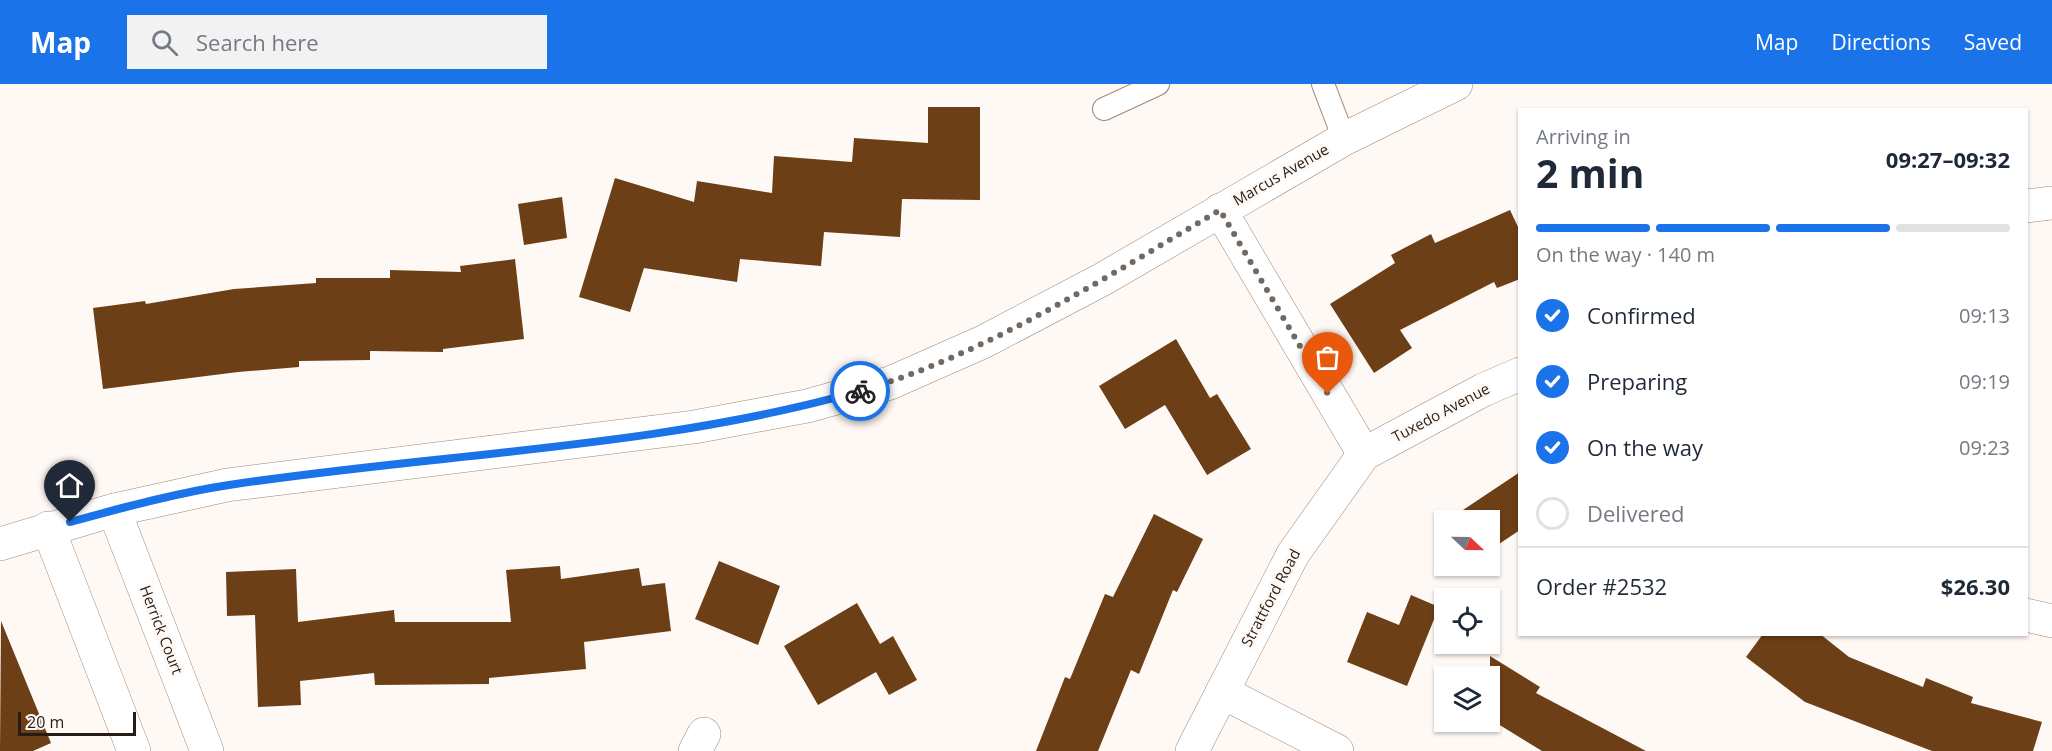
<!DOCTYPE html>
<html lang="en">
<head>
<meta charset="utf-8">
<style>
  :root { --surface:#fff; --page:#f2f2f3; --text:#1f2937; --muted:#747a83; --line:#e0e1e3; --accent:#1a73e8 }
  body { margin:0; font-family:"Open Sans",sans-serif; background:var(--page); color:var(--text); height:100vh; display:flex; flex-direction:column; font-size:22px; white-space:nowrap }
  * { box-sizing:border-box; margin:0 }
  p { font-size:20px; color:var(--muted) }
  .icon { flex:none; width:33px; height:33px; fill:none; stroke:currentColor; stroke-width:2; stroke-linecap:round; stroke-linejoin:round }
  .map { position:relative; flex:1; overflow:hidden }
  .sheet { position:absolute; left:1518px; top:24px; width:510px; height:528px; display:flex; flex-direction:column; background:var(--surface); border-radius:0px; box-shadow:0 2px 4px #0004 }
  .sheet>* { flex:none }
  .needle { width:39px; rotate:112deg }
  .buttons { position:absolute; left:1434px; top:426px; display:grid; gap:12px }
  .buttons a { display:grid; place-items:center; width:66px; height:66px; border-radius:0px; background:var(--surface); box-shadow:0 2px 4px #0004; font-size:30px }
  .scale { position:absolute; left:18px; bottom:15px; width:118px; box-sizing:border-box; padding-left:6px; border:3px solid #261c14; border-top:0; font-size:16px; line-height:21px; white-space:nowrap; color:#261c14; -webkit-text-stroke:4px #fff9f5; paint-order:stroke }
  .pin { position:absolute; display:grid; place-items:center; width:51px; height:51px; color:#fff; margin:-62px -26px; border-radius:50% 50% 50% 0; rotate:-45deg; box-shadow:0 0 6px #0007 }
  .pin .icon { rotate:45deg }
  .courier { position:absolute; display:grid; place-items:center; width:60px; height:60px; margin:-30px; border:4px solid #1a73e8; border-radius:50%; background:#fff; color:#222; box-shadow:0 2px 8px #0007 }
  .summary em { font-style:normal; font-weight:700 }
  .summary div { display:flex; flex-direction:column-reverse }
  .summary { display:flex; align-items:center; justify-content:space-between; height:102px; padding:0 18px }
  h1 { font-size:39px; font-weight:700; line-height:45px }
  .bar { display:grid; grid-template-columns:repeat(4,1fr); gap:9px 6px; align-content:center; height:72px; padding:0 18px }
  .bar i { height:8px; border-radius:4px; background:var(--line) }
  .bar .selected { background:var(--accent) }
  .bar p { grid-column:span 4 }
  .line { display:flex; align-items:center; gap:15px; padding:0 18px; border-top:2px solid var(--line) }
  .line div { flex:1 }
  ol { padding:0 18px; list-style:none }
  li { display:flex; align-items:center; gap:18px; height:66px }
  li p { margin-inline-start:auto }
  li .icon { padding:6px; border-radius:50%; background:var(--accent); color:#fff; stroke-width:4 }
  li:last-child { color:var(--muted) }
  li i { width:33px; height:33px; border:3px solid var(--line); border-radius:50% }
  header { display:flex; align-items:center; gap:36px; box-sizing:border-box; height:84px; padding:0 30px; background:var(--accent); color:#fff }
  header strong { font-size:28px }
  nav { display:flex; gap:33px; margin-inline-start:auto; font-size:21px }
  .search { width:420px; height:54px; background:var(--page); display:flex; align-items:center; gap:15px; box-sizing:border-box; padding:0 21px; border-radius:0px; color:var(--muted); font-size:22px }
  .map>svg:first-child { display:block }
  .building { fill:#6c3f16 }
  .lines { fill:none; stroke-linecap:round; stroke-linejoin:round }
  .lane-casing { stroke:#a18773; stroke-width:24 }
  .street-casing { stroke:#a18773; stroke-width:34 }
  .secondary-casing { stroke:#a18773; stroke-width:34 }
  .lane { stroke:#fff; stroke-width:22 }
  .street { stroke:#fff; stroke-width:33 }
  .secondary { stroke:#fff; stroke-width:33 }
  .done { stroke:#726963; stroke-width:6; stroke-dasharray:0 10.8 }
  .route { stroke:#1a73e8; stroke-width:8 }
  .labels { text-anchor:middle; stroke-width:6; stroke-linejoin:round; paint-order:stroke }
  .street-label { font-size:15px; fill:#261c14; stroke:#fff9f5 }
</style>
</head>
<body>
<header>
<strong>Map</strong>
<div class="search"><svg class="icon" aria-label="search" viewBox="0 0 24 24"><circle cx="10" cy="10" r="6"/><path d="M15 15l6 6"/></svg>Search here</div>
<nav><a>Map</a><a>Directions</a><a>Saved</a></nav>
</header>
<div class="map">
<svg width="2052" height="667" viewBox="0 0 2052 667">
  <rect width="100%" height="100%" fill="#fff9f5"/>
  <!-- building -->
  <g class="building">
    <path d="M928,23H980V116L902,115L900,153L824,148L821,182L740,175L737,198L644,184L630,228L579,213L615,94L694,118L697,97L772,109L774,72L852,78L854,54L928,59Z"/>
    <path d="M562,113L567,154L524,161L518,120Z"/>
    <path d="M1510,126L1520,147V195L1497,204L1494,198L1400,246L1412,264L1374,289L1330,220L1395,179L1391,171L1431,150L1435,159Z"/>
    <path d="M515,175L524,255L443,265V268L370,267V276L299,277V283L238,288L103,305L93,224L145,217L146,220L234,205L316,199V194H390V186L461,188L460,182Z"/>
    <path d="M1176,255L1210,314L1217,310L1251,365L1207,391L1165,321L1125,345L1099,302Z"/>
    <path d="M1520,388V446L1490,466V436H1448Z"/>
    <path d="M1154,430L1203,455L1177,508L1173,506L1139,590L1131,586L1098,667H1036L1065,593L1070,595L1105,510L1113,513Z"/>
    <path d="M719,477L780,502L758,561L695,535Z"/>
    <path d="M560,482L561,495L639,484L642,502L665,499L671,547L584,558L586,585L489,594V600L375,601L374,589L300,597L301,621L258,623L255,531L227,532L226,488L296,485L298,538L394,526L395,538H511L506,486Z"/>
    <path d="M1411,511L1439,523L1407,602L1347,578L1367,528L1399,541Z"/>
    <path d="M857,519L880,560L893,552L917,596L889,611L876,588L818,621L784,562Z"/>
    <path d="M1,537L51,659L33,667H0Z"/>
    <path d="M1763,550H1820L1849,573L1923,603L1926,594L1973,613L1971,619L2042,638L2033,667H1932L1805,618L1746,573Z"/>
    <path d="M1490,572L1540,603L1536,609L1646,667H1542L1490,635Z"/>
  </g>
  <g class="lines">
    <defs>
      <g id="lane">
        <path d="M1323,0L1344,55"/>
        <path d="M1104,25L1158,0"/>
      </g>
      <g id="street">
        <path d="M2026,122L2052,119"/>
        <path d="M1220,126L1364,370"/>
        <path d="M114,426L207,667"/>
        <path d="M48,444L134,667"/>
        <path d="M2026,531L2052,537"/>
        <path d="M1222,608L1337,667"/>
        <path d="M695,667L704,650"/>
        <path d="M1192,667L1293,470L1364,370L1483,306L1520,290"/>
      </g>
      <path id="secondary" d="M0,460L114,426L227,401L694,343L807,322L890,299L983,258L1103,195L1344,55L1456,0"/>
    </defs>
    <!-- lane casing -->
    <use href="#lane" class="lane-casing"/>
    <!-- street casing -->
    <use href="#street" class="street-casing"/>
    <!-- secondary casing -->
    <use href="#secondary" class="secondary-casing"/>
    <!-- lane -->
    <use href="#lane" class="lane"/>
    <!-- street -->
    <use href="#street" class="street"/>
    <!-- secondary -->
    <use href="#secondary" class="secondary"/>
  </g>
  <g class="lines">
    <!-- done -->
    <path class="done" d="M860,307C983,272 1110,191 1220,126L1328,310"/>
    <!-- route -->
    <path class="route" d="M70,438C122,424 176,409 229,401C438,369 655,365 860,307"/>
  </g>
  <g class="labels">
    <!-- street labels -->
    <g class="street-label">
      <text transform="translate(1281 91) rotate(-30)" y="5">Marcus Avenue</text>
      <text transform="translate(1441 329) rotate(-28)" y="5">Tuxedo Avenue</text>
      <text transform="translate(1271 514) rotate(-62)" y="5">Strattford Road</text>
      <text transform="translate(161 546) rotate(69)" y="5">Herrick Court</text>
    </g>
  </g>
</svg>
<div class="buttons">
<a><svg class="needle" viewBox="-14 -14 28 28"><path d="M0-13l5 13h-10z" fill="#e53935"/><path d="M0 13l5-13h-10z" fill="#747a83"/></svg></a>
<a><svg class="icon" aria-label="locate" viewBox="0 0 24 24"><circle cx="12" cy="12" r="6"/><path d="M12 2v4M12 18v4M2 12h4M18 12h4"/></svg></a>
<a><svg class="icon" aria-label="layers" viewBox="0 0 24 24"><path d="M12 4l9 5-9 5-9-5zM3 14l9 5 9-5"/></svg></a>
</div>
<div class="scale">20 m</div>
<div class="pin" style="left:1328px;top:310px;background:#ea580c"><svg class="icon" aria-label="bag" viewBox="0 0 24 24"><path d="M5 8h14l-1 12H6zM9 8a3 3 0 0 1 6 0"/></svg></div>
<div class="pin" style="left:70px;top:438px;background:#1f2937"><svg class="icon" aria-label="home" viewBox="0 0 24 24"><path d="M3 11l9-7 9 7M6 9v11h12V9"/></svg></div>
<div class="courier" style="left:860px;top:307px"><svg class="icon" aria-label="bike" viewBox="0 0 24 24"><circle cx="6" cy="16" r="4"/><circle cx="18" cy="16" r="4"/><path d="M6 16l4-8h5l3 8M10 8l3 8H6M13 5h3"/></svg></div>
<section class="sheet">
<div class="summary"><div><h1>2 min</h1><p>Arriving in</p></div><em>09:27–09:32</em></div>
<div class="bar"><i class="selected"></i><i class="selected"></i><i class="selected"></i><i></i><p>On the way · 140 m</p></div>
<ol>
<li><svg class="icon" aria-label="check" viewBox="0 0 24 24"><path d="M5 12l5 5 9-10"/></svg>Confirmed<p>09:13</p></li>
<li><svg class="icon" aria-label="check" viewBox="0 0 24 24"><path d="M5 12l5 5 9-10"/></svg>Preparing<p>09:19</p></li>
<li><svg class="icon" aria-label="check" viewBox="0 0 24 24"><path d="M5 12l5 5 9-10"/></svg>On the way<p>09:23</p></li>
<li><i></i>Delivered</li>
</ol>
<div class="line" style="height:78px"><div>Order #2532</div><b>$26.30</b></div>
</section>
</div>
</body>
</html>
